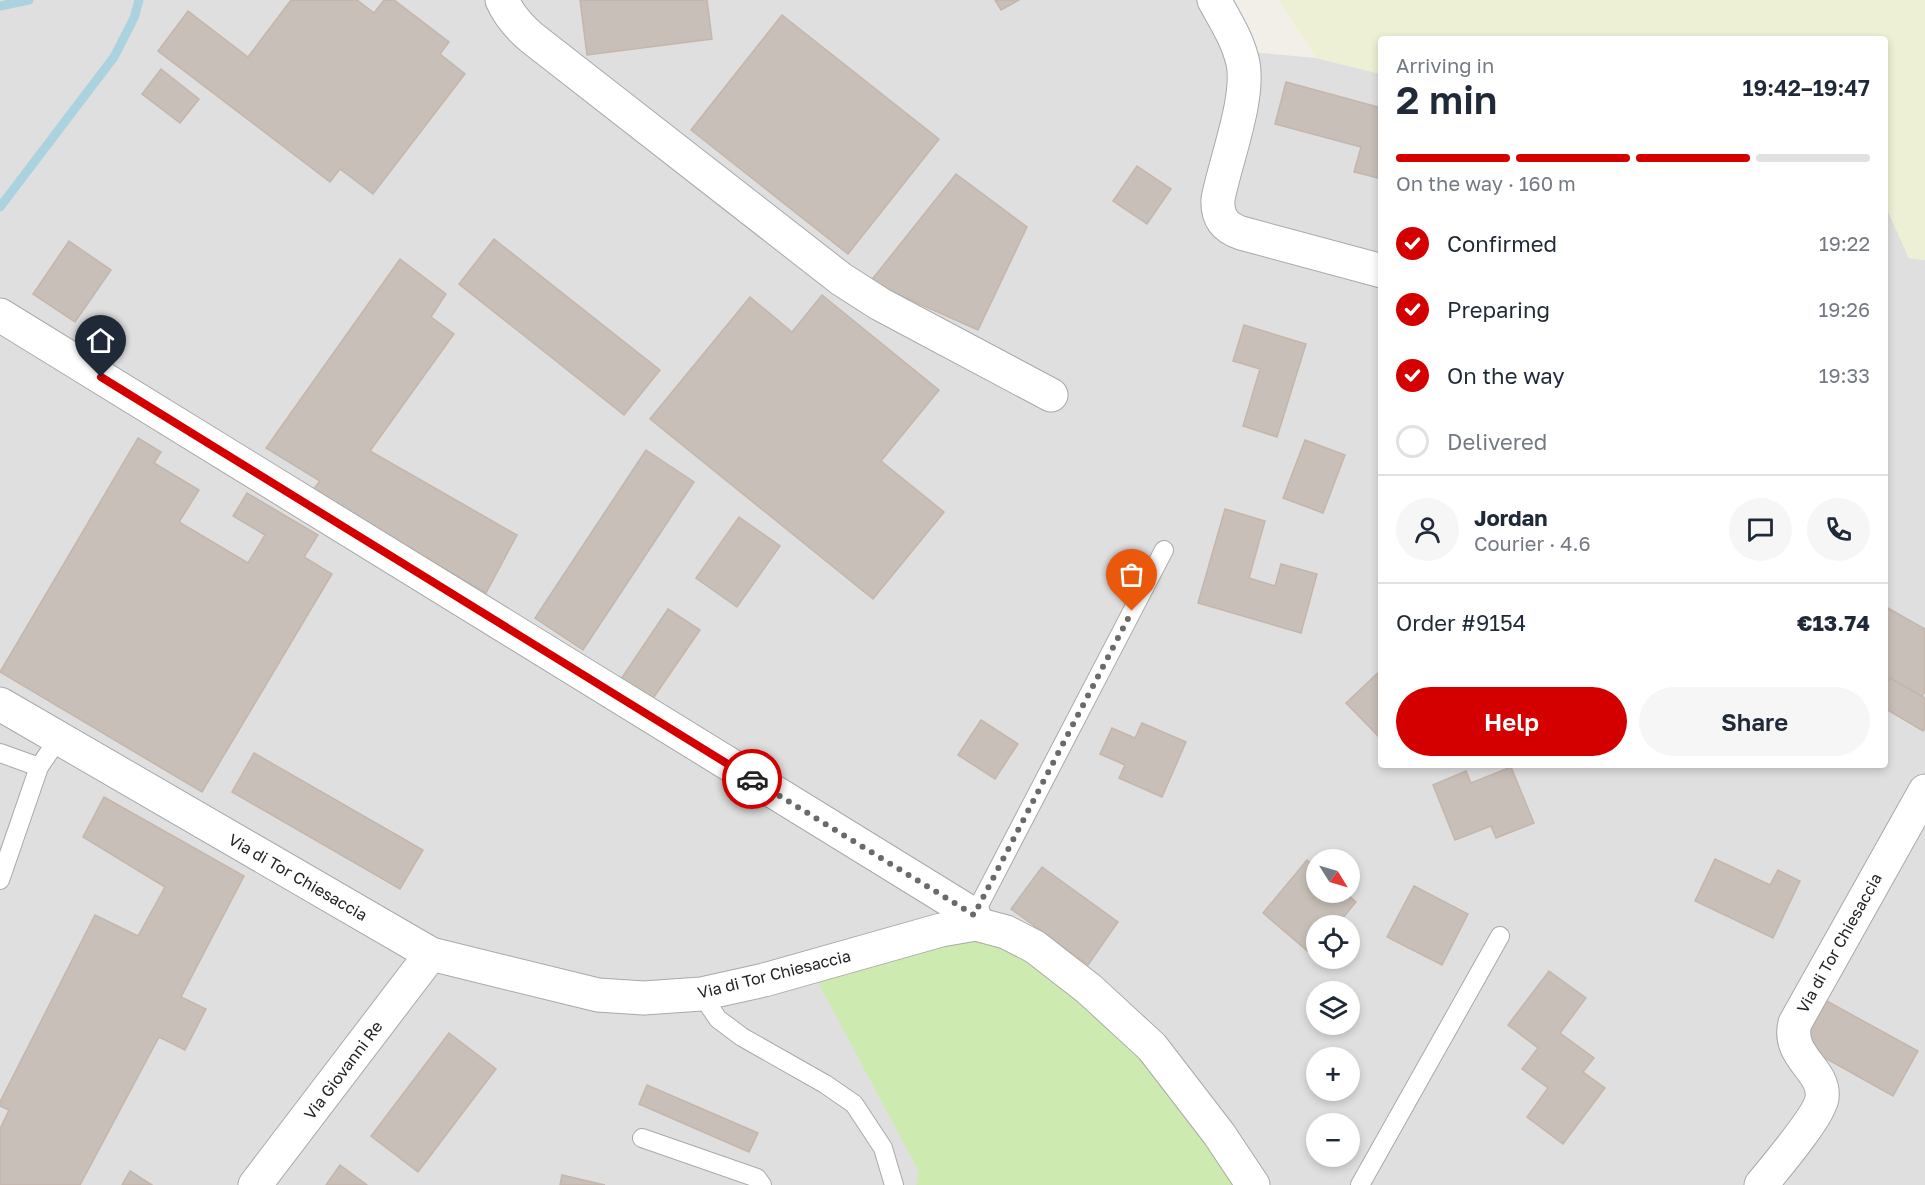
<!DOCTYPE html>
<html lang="en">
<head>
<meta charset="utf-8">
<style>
  :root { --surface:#fff; --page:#f6f6f7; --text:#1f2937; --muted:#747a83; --line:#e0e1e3; --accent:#d40000 }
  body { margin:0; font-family:"Golos Text",sans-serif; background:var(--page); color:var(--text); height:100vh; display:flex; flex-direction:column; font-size:22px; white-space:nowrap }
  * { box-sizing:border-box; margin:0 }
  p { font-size:20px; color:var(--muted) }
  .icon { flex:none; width:33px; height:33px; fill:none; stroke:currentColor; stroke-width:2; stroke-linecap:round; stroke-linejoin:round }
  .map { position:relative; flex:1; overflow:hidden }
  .sheet { position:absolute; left:1378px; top:36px; width:510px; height:732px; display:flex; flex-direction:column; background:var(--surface); border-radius:6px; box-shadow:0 3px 9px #0003 }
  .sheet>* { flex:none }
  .needle { width:39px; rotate:127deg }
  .tools { position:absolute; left:1306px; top:849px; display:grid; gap:12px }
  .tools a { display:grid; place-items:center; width:54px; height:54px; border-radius:50%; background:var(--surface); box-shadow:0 3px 9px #0003; font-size:30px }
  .pin { position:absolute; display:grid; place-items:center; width:51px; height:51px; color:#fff; margin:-62px -26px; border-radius:50% 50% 50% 0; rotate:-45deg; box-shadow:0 0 6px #0007 }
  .pin .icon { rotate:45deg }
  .courier { position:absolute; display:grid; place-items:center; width:60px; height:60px; margin:-30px; border:4px solid #d40000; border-radius:50%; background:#fff; color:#222; box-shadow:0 2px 8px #0007 }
  .summary em { font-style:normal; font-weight:600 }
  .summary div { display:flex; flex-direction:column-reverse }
  .summary { display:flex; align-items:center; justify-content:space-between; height:102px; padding:0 18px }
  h1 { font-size:39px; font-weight:600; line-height:45px }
  .bar { display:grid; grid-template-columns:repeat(4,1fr); gap:9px 6px; align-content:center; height:72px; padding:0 18px }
  .bar i { height:8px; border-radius:4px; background:var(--line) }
  .bar .active { background:var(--accent) }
  .bar p { grid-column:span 4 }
  .line { display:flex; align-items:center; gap:15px; padding:0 18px; border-top:2px solid var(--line) }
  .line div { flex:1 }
  .round { display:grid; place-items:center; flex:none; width:63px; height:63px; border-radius:32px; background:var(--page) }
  ol { padding:0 18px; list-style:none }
  li { display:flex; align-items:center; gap:18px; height:66px }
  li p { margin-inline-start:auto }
  li .icon { padding:6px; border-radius:50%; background:var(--accent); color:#fff; stroke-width:4 }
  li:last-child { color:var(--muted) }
  li i { width:33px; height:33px; border:3px solid var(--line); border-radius:50% }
  .cta { display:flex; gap:12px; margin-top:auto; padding:12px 18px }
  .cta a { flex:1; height:69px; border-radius:36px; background:var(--accent); color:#fff; font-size:24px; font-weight:600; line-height:69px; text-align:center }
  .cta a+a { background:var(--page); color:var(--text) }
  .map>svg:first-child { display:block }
  .residential { fill:#e0dfdf; fill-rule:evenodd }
  .farmland { fill:#eef0d5 }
  .grass { fill:#cdebb0 }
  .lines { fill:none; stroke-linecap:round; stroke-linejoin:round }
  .stream { stroke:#aad3df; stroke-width:9 }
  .building { fill:#c7bfb8; stroke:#c4b6ab; stroke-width:1.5 }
  .lane-casing { stroke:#a9a9a9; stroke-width:20 }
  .street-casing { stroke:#a9a9a9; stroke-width:35 }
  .lane { stroke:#fff; stroke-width:18 }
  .street { stroke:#fff; stroke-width:33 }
  .done { stroke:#6b6a68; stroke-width:6; stroke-dasharray:0 10.8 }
  .route { stroke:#d40000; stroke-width:8 }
  .labels { text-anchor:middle; stroke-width:4.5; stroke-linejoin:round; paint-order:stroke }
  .street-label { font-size:16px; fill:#222; stroke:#fff }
</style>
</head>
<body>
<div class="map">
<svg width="1925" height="1185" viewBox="0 0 1925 1185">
  <rect width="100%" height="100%" fill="#f2efe9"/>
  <!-- residential -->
  <path class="residential" d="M0,0H1202L1229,50L1316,58L1381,74L1382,765H1886V207L1909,258L1925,260V1185H0ZM1317,860H1350V892H1317ZM1317,926H1350V958H1317ZM1317,992H1350V1024H1317ZM1317,1058H1350V1090H1317ZM1317,1124H1350V1156H1317Z"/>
  <!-- farmland -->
  <path class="farmland" d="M1279,0H1925V260L1909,258L1886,207V39H1382L1381,74L1316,58Z"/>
  <!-- grass -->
  <path class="grass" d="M962,926L1098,980L1250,1185H916L919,1172L810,967Z"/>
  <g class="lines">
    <!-- stream -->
    <g class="stream">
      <path d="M0,6L29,0"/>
      <path d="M0,207L114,57L134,18L139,0"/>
    </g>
  </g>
  <!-- building -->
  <g class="building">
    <path d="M291,0H357L374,13L384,0H394L449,42L440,54L465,74L373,194L340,169L330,182L158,51L188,11L248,57Z"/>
    <path d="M580,0H707L712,39L587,55Z"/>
    <path d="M995,0H1019L1001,10Z"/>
    <path d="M782,15L939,139L848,254L691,130Z"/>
    <path d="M161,69L199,99L180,123L142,94Z"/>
    <path d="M1286,82L1382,108V179L1354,172L1361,147L1275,124Z"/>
    <path d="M1137,166L1171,189L1147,224L1113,201Z"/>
    <path d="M956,174L1027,227L978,330L870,282Z"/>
    <path d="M494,239L660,370L624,415L459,284Z"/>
    <path d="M69,241L111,270L75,322L33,294Z"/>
    <path d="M400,259L446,294L431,317L454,334L370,451L517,535L486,593L312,491L320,481L266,448Z"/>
    <path d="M822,295L939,390L881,461L944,512L873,599L650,419L750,297L792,332Z"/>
    <path d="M1244,325L1306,344L1277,437L1243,426L1260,369L1233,361Z"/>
    <path d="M138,438L161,452L154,463L199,490L179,522L248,563L265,535L233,516L247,493L318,535L304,557L332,574L202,792L0,672Z"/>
    <path d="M1305,440L1345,455L1323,513L1283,498Z"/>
    <path d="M646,450L694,482L583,650L535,618Z"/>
    <path d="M1225,509L1265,521L1249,578L1275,586L1281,564L1317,574L1301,633L1198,603Z"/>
    <path d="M739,517L780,546L737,607L696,578Z"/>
    <path d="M1886,607L1925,629V692L1922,696L1890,678L1886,685Z"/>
    <path d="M668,609L700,630L652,700L621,679Z"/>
    <path d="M1382,669V732L1378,736L1346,703Z"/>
    <path d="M1890,678L1925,698V728L1923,731L1886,709V685Z"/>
    <path d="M981,720L1018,744L995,779L958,755Z"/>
    <path d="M1142,723L1186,742L1162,797L1119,778L1125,765L1100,754L1112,728L1135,738Z"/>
    <path d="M254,753L423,850L400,889L232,792Z"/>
    <path d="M1511,767L1534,823L1496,838L1491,826L1455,840L1433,785L1466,771L1471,783Z"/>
    <path d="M104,797L244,876L181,997L206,1009L185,1050L159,1037L80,1185H0V1129L9,1110L0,1106V1102L95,915L138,936L165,887L83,837Z"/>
    <path d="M1715,859L1770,885L1778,870L1800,881L1773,938L1695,901Z"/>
    <path d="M1307,860L1317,868V892H1345L1356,902L1336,926H1317V948L1311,954L1263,913Z"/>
    <path d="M1042,867L1118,922L1088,965L1011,909Z"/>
    <path d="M1414,886L1468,914L1442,965L1387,937Z"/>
    <path d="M1549,971L1586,998L1560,1033L1594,1058L1583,1072L1605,1088L1563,1144L1527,1117L1548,1088L1522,1069L1538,1048L1508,1025Z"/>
    <path d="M1825,1000L1918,1051L1893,1096L1800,1044Z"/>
    <path d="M449,1033L496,1069L418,1172L371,1136Z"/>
    <path d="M647,1085L758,1133L749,1152L639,1104Z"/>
    <path d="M340,1165L367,1185H326Z"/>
    <path d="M130,1171L152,1185H122Z"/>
    <path d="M562,1175L605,1185H560Z"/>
  </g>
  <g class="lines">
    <defs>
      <g id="lane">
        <path d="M0,753L39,767L59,738"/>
        <path d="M0,880L39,767"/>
        <path d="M974,915L1164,550"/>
        <path d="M701,994L718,1019L742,1037L825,1084L854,1104L883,1148L894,1185"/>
        <path d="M642,1138L757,1178L762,1185"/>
        <path d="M1360,1185L1500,936"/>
      </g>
      <g id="street">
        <path d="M502,0C509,16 519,27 532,38L841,279L880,304L1051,395"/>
        <path d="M1214,0C1225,20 1238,40 1243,63C1250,99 1225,162 1218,199C1217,217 1224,227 1241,233L1382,271"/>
        <path d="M0,315L974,915L976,924"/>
        <path d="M0,704L431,954L598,995L644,998L701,994L764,980L941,930L976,924L1006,932L1035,947L1089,989L1152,1047L1219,1134L1253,1185"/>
        <path d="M255,1185L431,954"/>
        <path d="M1761,1185C1774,1169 1820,1115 1822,1098C1826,1070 1786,1057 1795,1023L1925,791"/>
      </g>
    </defs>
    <!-- lane casing -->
    <use href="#lane" class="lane-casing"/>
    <!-- street casing -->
    <use href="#street" class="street-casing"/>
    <!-- lane -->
    <use href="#lane" class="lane"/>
    <!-- street -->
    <use href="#street" class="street"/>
  </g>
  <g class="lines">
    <!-- done -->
    <path class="done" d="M752,779L974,915L1132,611"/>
    <!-- route -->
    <path class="route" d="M101,377L752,779"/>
  </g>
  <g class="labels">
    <!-- street labels -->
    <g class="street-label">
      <text transform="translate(298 877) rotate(30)" y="6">Via di Tor Chiesaccia</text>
      <text transform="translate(1839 943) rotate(-61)" y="6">Via di Tor Chiesaccia</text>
      <text transform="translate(774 974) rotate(-14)" y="6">Via di Tor Chiesaccia</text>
      <text transform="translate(343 1070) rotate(-53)" y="6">Via Giovanni Re</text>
    </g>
  </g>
</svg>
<div class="tools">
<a><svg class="needle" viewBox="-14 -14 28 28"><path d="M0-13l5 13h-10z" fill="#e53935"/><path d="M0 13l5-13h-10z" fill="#747a83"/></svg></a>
<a><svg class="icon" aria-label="locate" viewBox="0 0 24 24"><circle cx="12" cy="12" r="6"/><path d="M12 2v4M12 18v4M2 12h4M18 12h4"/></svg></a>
<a><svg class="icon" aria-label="layers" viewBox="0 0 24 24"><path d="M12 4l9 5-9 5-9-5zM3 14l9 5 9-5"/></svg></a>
<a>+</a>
<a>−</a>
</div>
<div class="pin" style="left:1132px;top:611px;background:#ea580c"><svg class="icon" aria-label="bag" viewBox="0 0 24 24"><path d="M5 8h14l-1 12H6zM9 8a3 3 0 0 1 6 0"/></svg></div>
<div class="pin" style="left:101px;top:377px;background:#1f2937"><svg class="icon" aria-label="home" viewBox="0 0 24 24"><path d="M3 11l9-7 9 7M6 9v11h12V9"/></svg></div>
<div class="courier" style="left:752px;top:779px"><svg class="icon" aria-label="car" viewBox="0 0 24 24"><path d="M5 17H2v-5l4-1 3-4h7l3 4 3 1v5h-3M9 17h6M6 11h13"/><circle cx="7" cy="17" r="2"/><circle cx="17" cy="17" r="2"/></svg></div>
<section class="sheet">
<div class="summary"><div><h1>2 min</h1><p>Arriving in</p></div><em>19:42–19:47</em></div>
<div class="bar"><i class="active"></i><i class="active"></i><i class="active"></i><i></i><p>On the way · 160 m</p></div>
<ol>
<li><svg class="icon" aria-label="check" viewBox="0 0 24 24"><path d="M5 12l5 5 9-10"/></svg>Confirmed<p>19:22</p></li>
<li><svg class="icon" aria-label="check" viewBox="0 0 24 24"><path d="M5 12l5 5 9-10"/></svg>Preparing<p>19:26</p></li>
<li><svg class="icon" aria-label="check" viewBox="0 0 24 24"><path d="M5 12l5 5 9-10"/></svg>On the way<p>19:33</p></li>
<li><i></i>Delivered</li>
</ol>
<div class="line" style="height:108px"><a class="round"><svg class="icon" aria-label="person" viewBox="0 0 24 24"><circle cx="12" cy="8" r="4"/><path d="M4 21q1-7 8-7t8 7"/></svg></a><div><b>Jordan</b><p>Courier · 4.6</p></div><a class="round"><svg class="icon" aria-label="chat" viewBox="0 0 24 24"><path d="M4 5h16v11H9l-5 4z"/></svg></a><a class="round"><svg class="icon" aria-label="phone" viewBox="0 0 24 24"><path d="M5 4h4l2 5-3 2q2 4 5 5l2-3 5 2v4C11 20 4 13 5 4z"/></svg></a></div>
<div class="line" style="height:78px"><div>Order #9154</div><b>€13.74</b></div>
<div class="cta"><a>Help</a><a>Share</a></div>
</section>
</div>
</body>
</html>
